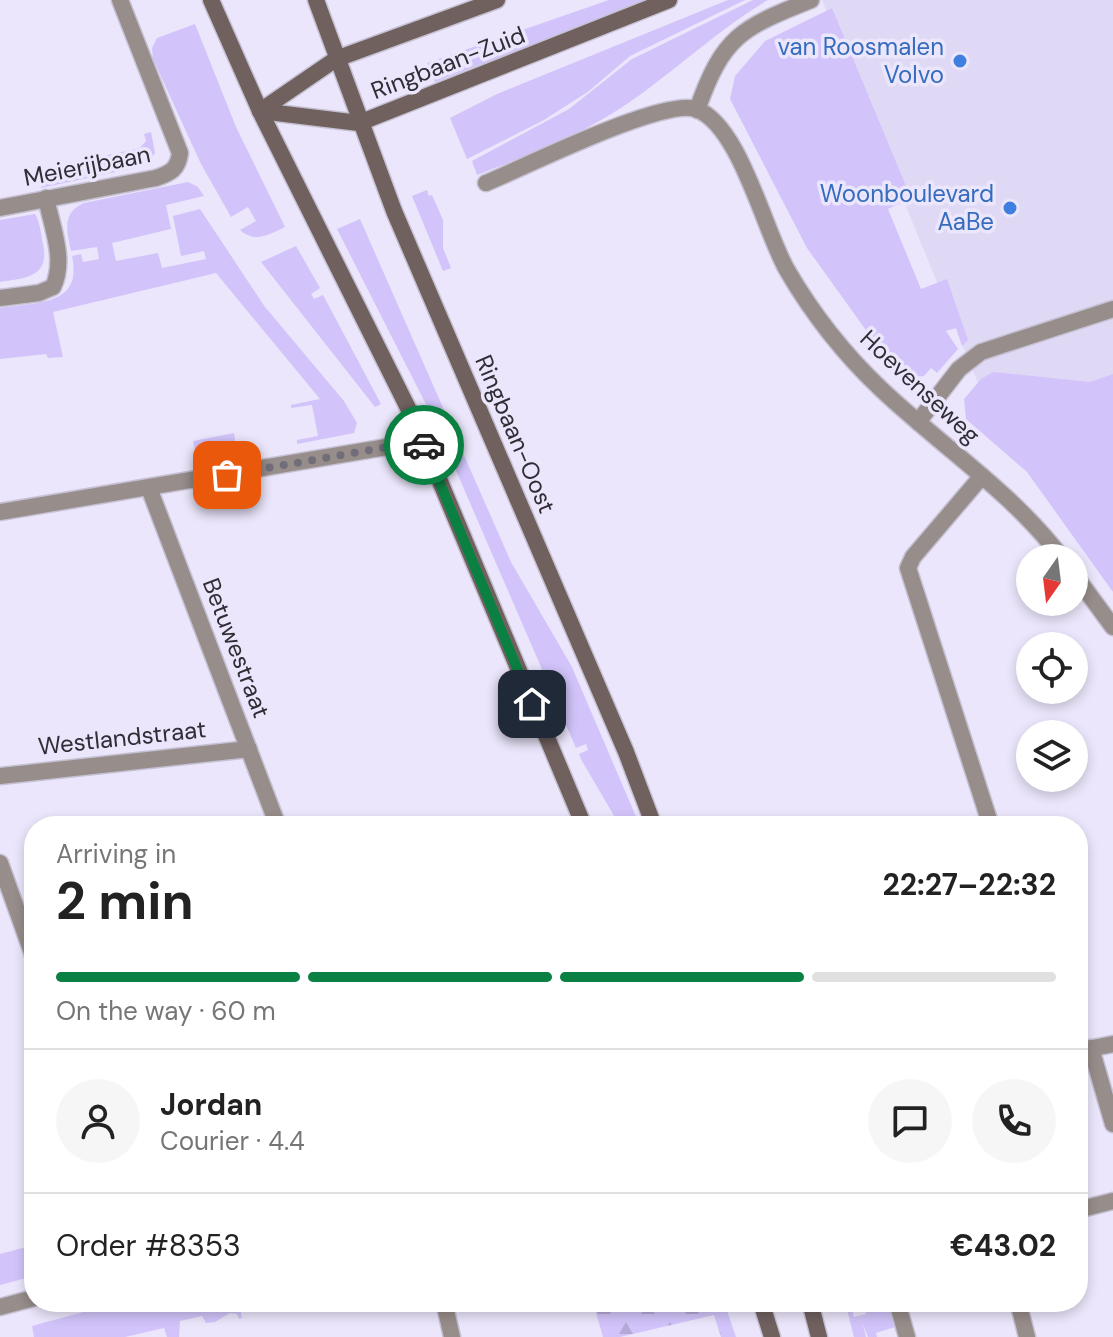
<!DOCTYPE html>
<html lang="en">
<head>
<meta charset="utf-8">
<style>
  :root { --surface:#fff; --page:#f6f6f6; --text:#222; --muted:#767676; --line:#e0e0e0; --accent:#0b8043 }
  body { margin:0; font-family:"DM Sans",sans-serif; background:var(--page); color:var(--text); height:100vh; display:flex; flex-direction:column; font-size:30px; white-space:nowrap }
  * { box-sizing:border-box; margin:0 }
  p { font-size:26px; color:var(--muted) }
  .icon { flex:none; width:44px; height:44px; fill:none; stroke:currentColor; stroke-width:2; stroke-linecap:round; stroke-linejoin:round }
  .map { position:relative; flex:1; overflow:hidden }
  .details { position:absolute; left:24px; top:816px; width:1064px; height:496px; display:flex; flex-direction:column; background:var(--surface); border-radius:32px; box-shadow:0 4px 12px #0003 }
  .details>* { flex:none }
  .needle { width:52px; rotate:194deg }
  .controls { position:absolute; left:1016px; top:544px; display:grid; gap:16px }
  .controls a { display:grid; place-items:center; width:72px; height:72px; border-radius:50%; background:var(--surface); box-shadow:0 4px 12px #0003; font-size:40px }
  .pin { position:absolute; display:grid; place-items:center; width:68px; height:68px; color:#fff; margin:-34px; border-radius:16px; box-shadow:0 4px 12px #0006 }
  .courier { position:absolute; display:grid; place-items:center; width:80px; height:80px; margin:-40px; border:6px solid #0b8043; border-radius:50%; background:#fff; color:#222; box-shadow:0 2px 10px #0007 }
  .summary em { font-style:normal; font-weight:700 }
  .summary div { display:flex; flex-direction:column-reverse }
  .summary { display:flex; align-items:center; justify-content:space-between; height:136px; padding:0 32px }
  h1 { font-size:52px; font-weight:700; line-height:60px }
  .bar { display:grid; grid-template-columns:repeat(4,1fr); gap:12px 8px; align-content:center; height:96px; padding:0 32px }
  .bar i { height:10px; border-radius:6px; background:var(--line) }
  .bar .active { background:var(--accent) }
  .bar p { grid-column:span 4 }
  .line { display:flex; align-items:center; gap:20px; padding:0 32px; border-top:2px solid var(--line) }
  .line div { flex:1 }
  .round { display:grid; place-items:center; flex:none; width:84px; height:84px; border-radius:42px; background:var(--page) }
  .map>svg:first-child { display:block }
  .built { fill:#e0d9f5 }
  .green { fill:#d2c4fa }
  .forest { fill:url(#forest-firs) }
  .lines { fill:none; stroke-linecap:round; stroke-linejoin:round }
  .street-casing { stroke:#c5c1d3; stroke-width:19 }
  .secondary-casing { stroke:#c5c1d3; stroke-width:19 }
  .street { stroke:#978d8b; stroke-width:16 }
  .secondary { stroke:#70615f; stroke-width:16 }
  .done { stroke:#716e7a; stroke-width:8; stroke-dasharray:0 14.4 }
  .route { stroke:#0b8043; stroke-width:10 }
  .shop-dot { fill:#3f7fe0; stroke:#ebe6fb; stroke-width:3 }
  .labels { text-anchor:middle; stroke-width:7; stroke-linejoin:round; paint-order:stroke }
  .shop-label { font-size:24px; fill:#366cbe; stroke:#ebe6fb; text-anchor:end }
  .street-label { font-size:24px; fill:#2f2d35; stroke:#ebe6fb }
</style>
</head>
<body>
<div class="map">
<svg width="1113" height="1337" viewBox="0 0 1113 1337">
  <defs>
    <pattern id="forest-firs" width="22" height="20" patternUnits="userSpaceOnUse" patternTransform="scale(2)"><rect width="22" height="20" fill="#d2c4fa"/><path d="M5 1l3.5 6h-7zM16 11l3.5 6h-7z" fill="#b5a9d7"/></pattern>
  </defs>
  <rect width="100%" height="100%" fill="#ebe6fb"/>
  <!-- built -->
  <path class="built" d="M822,0H1113V586L991,415Z"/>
  <!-- green -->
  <g class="green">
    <path d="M609,0H648L435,82L427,63Z"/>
    <path d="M728,0H745L630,56L589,91L544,120L467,159L450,118L497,94Z"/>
    <path d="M753,0H768C712,33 667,79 613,113C571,139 523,157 477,175L472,161L569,109L632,59Z"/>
    <path d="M832,8L911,198L888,209L921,289L947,279L968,340L962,346L956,328L946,331L958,349L937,373L931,368L924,376L912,377L868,333L807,248L730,99L735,76L765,41Z"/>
    <path d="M195,24L236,127L285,227C269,234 256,244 240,230L256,221L248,207L231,217L201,164L153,59L152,48L157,38Z"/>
    <path d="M151,132L155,153L144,166L41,188L38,170L140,148L146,141L144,134Z"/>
    <path d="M188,182L198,187L204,196L166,205L171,229L112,243L116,261L158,253L162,268L206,259L204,251L181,256L173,216L200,209L265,307L344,401L357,423L354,433L297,444V440L318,436L312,405L291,408V405L320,399L216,273L53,312L63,357L48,358L46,354L0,359V308C37,302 83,306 72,256L81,254L83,262L99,259L97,247L71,251C67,232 61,213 84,203Z"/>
    <path d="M427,190L429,196L432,195L443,220V248L451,268L443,271L412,196Z"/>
    <path d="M35,214C40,222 41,234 43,244C50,277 26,278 0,282V220Z"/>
    <path d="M360,219L511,562L572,667L640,826H620L582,761L579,754L588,750L586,744L576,748L435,422L337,229Z"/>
    <path d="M296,246L320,288L311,294L314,299L323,295L381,404L375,407L261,262Z"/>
    <path d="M993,372L1090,382L1113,374V592L1027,472L966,419L964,399L981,379Z"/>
    <path d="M234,433L237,454L197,461L193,441Z"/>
    <path d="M34,1245V1276L0,1285V1254Z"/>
    <path d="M120,1302H251L252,1306L240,1309L242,1318L239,1319L237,1314L230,1313L215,1322L206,1323L202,1316L180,1321L179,1337H167L164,1328L125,1337H34L32,1326Z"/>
    <path d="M845,1302H850L854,1317L866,1314L863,1302H888L895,1327L876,1333L877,1337H868L863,1324L866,1337H854Z"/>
  </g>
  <!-- forest -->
  <path class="forest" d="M593,1302H619L621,1308L642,1302H724L736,1337H721L714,1315L620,1337H603Z"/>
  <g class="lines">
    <defs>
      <g id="street">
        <path d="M697,110C723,36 741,28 811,0"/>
        <path d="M486,183C525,167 662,98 696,109C740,125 764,230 787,270C812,313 845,355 881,389C941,446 1012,492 1062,558"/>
        <path d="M0,208L156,178C171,173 178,169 180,153L120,0"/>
        <path d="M0,298L39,293L53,287C66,260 52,227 46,198"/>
        <path d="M918,422L959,369L981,352L1113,309"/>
        <path d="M982,476L913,557L908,568L991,826"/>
        <path d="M149,488L278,826"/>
        <path d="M0,512L422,441"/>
        <path d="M1074,574L1113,627"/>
        <path d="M0,776L249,749"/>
        <path d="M0,863L34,958"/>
        <path d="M1091,1048L1113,1124"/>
        <path d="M1078,1051L1113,1044"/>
        <path d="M1078,1210L1113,1201"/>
        <path d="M444,1302L452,1337"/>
        <path d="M897,1302L907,1337"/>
        <path d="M1018,1302L1027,1337"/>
        <path d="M0,1307L34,1298"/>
      </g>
      <g id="secondary">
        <path d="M211,0L260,111L416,424L584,826"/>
        <path d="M316,0L394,211L626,752L654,826"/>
        <path d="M260,111L359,123L669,0"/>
        <path d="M260,111L336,59L497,0"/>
        <path d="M761,1302L772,1337"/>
        <path d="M810,1302L819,1337"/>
      </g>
    </defs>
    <!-- street casing -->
    <use href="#street" class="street-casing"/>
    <!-- secondary casing -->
    <use href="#secondary" class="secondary-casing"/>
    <!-- street -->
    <use href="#street" class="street"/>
    <!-- secondary -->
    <use href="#secondary" class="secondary"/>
  </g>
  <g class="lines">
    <!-- done -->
    <path class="done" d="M227,475L422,441L424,445"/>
    <!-- route -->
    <path class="route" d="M424,445L532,704"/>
  </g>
  <!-- markers -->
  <g class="shop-dot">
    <circle cx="960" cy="61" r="8"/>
    <circle cx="1010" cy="208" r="8"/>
  </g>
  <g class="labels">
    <!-- shop labels -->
    <g class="shop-label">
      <text x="944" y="55">van Roosmalen<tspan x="944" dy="28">Volvo</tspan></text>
      <text x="994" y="202">Woonboulevard<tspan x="994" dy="28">AaBe</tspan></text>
    </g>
    <!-- street labels -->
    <g class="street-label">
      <text transform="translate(448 63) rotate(-21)" y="8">Ringbaan-Zuid</text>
      <text transform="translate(87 166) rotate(-11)" y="8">Meierijbaan</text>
      <text transform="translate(920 387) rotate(43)" y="8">Hoevenseweg</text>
      <text transform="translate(515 434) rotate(67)" y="8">Ringbaan-Oost</text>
      <text transform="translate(236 648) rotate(69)" y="8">Betuwestraat</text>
      <text transform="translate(122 738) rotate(-6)" y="8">Westlandstraat</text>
    </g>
  </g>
</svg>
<div class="controls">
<a><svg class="needle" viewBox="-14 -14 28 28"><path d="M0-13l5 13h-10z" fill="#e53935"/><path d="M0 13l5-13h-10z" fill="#767676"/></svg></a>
<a><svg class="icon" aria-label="locate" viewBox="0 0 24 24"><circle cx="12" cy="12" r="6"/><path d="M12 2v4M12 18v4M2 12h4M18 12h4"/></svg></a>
<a><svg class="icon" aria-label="layers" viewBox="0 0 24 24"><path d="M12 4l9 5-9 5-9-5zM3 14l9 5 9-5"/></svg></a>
</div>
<div class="pin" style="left:227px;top:475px;background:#ea580c"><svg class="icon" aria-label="bag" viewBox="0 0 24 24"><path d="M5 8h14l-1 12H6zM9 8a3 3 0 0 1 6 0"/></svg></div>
<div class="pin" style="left:532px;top:704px;background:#1f2937"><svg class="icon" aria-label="home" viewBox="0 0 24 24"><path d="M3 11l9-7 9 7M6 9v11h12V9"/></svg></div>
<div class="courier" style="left:424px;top:445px"><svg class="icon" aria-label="car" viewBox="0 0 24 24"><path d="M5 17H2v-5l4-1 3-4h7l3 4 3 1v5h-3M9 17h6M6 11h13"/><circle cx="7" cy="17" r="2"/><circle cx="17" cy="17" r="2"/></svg></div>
<section class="details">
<div class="summary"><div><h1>2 min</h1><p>Arriving in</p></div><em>22:27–22:32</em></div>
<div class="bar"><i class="active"></i><i class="active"></i><i class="active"></i><i></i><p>On the way · 60 m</p></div>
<div class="line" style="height:144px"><a class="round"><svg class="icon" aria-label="person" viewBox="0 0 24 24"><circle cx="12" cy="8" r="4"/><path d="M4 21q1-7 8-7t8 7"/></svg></a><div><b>Jordan</b><p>Courier · 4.4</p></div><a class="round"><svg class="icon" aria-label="chat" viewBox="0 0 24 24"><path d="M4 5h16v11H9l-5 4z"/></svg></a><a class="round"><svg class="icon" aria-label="phone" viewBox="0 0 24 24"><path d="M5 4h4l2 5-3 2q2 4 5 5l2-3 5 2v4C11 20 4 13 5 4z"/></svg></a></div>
<div class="line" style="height:104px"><div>Order #8353</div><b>€43.02</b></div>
</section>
</div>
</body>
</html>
